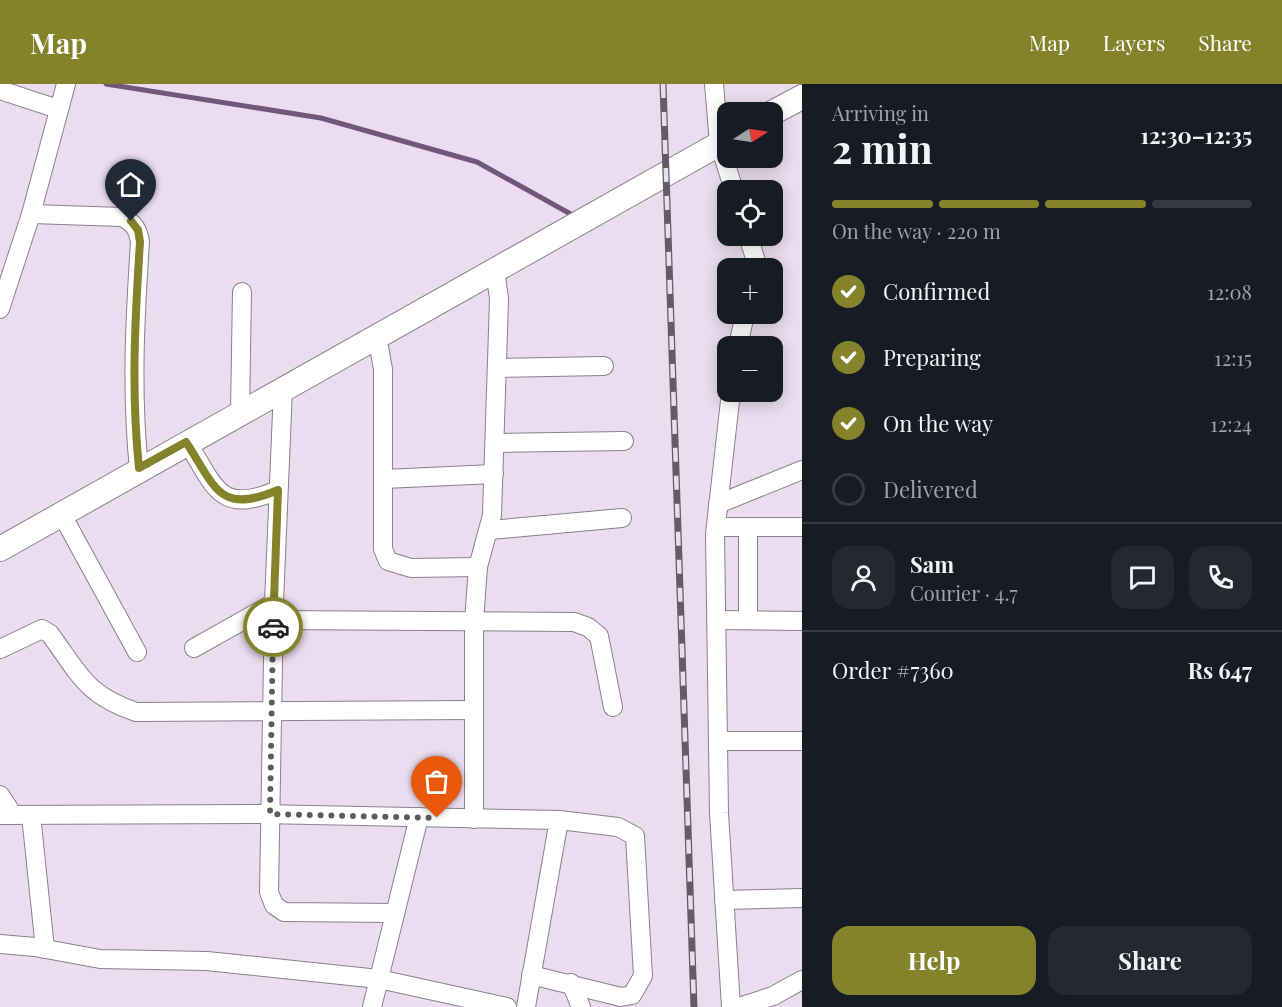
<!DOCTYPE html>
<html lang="en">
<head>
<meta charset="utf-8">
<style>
  :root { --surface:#171b24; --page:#242831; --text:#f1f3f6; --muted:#9ea1a6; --line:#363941; --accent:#84832b }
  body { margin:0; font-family:"Playfair Display",serif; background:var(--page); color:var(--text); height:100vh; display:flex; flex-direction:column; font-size:22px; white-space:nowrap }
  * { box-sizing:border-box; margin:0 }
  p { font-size:20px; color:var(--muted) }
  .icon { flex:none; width:33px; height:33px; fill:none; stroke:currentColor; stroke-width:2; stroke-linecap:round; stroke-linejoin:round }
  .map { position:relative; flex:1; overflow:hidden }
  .sheet { display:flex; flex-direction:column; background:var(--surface); width:480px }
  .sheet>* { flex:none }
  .needle { width:39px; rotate:78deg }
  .tools { position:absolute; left:717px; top:18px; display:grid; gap:12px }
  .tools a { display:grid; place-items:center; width:66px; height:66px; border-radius:12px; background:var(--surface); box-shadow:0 3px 15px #0003; font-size:30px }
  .pin { position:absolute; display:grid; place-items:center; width:51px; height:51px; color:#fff; margin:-62px -26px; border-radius:50% 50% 50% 0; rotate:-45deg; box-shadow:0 0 6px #0007 }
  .pin .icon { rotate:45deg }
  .courier { position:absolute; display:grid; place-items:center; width:60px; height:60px; margin:-30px; border:4px solid #84832b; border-radius:50%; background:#fff; color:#222; box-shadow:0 2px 8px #0007 }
  .head em { font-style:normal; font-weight:700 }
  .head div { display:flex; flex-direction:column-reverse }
  .head { display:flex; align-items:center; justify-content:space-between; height:102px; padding:0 30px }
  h1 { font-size:39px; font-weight:700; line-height:45px }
  .bar { display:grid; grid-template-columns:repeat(4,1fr); gap:9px 6px; align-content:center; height:72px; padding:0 30px }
  .bar i { height:8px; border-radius:4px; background:var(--line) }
  .bar .selected { background:var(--accent) }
  .bar p { grid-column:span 4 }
  .line { display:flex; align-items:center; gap:15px; padding:0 30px; border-top:2px solid var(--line) }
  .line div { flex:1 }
  .round { display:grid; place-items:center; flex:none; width:63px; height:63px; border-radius:18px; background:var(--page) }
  ol { padding:0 30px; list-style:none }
  li { display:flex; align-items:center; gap:18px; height:66px }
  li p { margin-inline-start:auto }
  li .icon { padding:6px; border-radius:50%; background:var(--accent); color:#fff; stroke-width:4 }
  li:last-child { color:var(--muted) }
  li i { width:33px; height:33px; border:3px solid var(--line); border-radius:50% }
  .button { display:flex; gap:12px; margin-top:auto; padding:12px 30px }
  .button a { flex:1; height:69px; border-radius:18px; background:var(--accent); color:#fff; font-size:24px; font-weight:700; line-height:69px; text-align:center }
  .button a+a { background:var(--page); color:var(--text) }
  header { display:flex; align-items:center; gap:36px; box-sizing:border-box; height:84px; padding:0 30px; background:var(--accent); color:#fff }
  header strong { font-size:28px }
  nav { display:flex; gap:33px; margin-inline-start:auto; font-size:21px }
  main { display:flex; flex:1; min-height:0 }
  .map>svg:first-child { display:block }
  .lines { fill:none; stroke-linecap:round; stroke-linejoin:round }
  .stream { stroke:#72577a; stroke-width:5 }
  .minor-casing { stroke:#8c7f90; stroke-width:20 }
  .major-casing { stroke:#8c7f90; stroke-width:26 }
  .minor { stroke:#fff; stroke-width:18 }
  .major { stroke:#fff; stroke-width:24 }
  .rail-casing { stroke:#635b66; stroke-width:7 }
  .rail { stroke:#ebdcef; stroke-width:4.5; stroke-dasharray:14; stroke-linecap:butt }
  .done { stroke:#615863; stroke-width:6; stroke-dasharray:0 10.8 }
  .route { stroke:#84832b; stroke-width:8 }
</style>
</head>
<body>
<header>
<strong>Map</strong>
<nav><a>Map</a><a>Layers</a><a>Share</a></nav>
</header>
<main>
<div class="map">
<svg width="802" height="923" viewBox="0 0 802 923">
  <rect width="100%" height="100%" fill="#ebdcef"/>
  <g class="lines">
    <!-- stream -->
    <path class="stream" d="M106,0L321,34L477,78L576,133"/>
    <defs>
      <g id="minor">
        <path d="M714,0L719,59L734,106"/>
        <path d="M0,6L58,25"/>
        <path d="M31,130L122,133C134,139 138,145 140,158C135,234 131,308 139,385"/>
        <path d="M748,152L756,177L754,184"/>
        <path d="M0,225L31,130L66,0"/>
        <path d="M377,252L383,285V465L388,477L411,484L478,483"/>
        <path d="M738,262L745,230"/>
        <path d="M497,284L604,282"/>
        <path d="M283,304L274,519L269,808L274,821L284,828L395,829"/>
        <path d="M240,328L242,208"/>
        <path d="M187,358C216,404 219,431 278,406"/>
        <path d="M495,359L624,357"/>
        <path d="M384,395L494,390"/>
        <path d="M718,420L802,386"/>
        <path d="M61,429L137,568"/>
        <path d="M716,443H802"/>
        <path d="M490,446L622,434"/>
        <path d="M273,536L574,538L588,543L599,552L613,623"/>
        <path d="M716,536L802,537"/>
        <path d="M748,536V443"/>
        <path d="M194,564L274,519"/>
        <path d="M0,565L42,545L50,550C80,591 86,611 136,628L474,626"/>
        <path d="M718,657H802"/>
        <path d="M0,711L13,731"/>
        <path d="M0,731L261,730L559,736L526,923"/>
        <path d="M31,731L45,865"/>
        <path d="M474,735V537L478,483L492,431L499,215L495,185"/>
        <path d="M724,816L802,814"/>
        <path d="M0,860L35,863L100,875L207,877L379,895L507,923"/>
        <path d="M531,891L621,913L632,911L643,892L635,752L618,743L559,736"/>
        <path d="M571,899L581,923"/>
        <path d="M372,923L419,733"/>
        <path d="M731,923L719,729L715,450L731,308"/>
        <path d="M739,923L773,912L802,896"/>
      </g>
      <g id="major">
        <path d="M772,29L802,13"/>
        <path d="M0,465L728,55"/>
      </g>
    </defs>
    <!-- minor casing -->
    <use href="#minor" class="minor-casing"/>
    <!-- major casing -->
    <use href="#major" class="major-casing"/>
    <!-- minor -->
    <use href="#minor" class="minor"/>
    <!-- major -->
    <use href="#major" class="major"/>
    <defs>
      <path id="rail" d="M663,0L694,923"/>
    </defs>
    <!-- rail casing -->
    <use href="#rail" class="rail-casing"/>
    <!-- rail -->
    <use href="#rail" class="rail"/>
  </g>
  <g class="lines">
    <!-- done -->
    <path class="done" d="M273,543L270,730L437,734"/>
    <!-- route -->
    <path class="route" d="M131,137L138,146L140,158C135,234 131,308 139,384L186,358C216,404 219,431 278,406L273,543"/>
  </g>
</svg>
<div class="tools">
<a><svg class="needle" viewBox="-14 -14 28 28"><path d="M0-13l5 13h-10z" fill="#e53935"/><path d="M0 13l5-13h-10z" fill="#9ea1a6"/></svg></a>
<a><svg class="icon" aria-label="locate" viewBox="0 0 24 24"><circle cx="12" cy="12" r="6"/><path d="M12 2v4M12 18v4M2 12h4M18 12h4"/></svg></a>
<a>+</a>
<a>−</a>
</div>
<div class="pin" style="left:437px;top:734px;background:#ea580c"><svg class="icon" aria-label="bag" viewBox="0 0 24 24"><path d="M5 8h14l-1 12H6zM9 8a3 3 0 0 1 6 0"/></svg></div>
<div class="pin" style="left:131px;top:137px;background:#1f2937"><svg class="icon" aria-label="home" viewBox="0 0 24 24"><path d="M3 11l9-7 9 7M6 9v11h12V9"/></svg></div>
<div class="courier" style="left:273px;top:543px"><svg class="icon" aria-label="car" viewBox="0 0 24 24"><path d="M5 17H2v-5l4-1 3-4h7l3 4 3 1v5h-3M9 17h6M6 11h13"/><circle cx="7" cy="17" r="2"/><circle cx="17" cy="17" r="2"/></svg></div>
</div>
<section class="sheet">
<div class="head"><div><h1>2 min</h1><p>Arriving in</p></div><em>12:30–12:35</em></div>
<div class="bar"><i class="selected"></i><i class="selected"></i><i class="selected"></i><i></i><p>On the way · 220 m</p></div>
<ol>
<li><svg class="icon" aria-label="check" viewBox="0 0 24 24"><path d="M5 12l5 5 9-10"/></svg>Confirmed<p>12:08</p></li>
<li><svg class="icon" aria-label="check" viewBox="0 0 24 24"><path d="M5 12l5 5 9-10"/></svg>Preparing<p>12:15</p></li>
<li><svg class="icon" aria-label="check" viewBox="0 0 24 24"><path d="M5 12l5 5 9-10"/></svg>On the way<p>12:24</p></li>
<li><i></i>Delivered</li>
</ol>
<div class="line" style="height:108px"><a class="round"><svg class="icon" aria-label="person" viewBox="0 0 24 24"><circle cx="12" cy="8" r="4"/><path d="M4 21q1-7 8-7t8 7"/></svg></a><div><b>Sam</b><p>Courier · 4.7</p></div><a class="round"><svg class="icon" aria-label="chat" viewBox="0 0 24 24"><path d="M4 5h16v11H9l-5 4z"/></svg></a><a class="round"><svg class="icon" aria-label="phone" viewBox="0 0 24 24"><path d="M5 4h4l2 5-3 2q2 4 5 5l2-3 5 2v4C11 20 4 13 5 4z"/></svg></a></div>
<div class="line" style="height:78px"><div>Order #7360</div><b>Rs 647</b></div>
<div class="button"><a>Help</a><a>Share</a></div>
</section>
</main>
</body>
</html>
